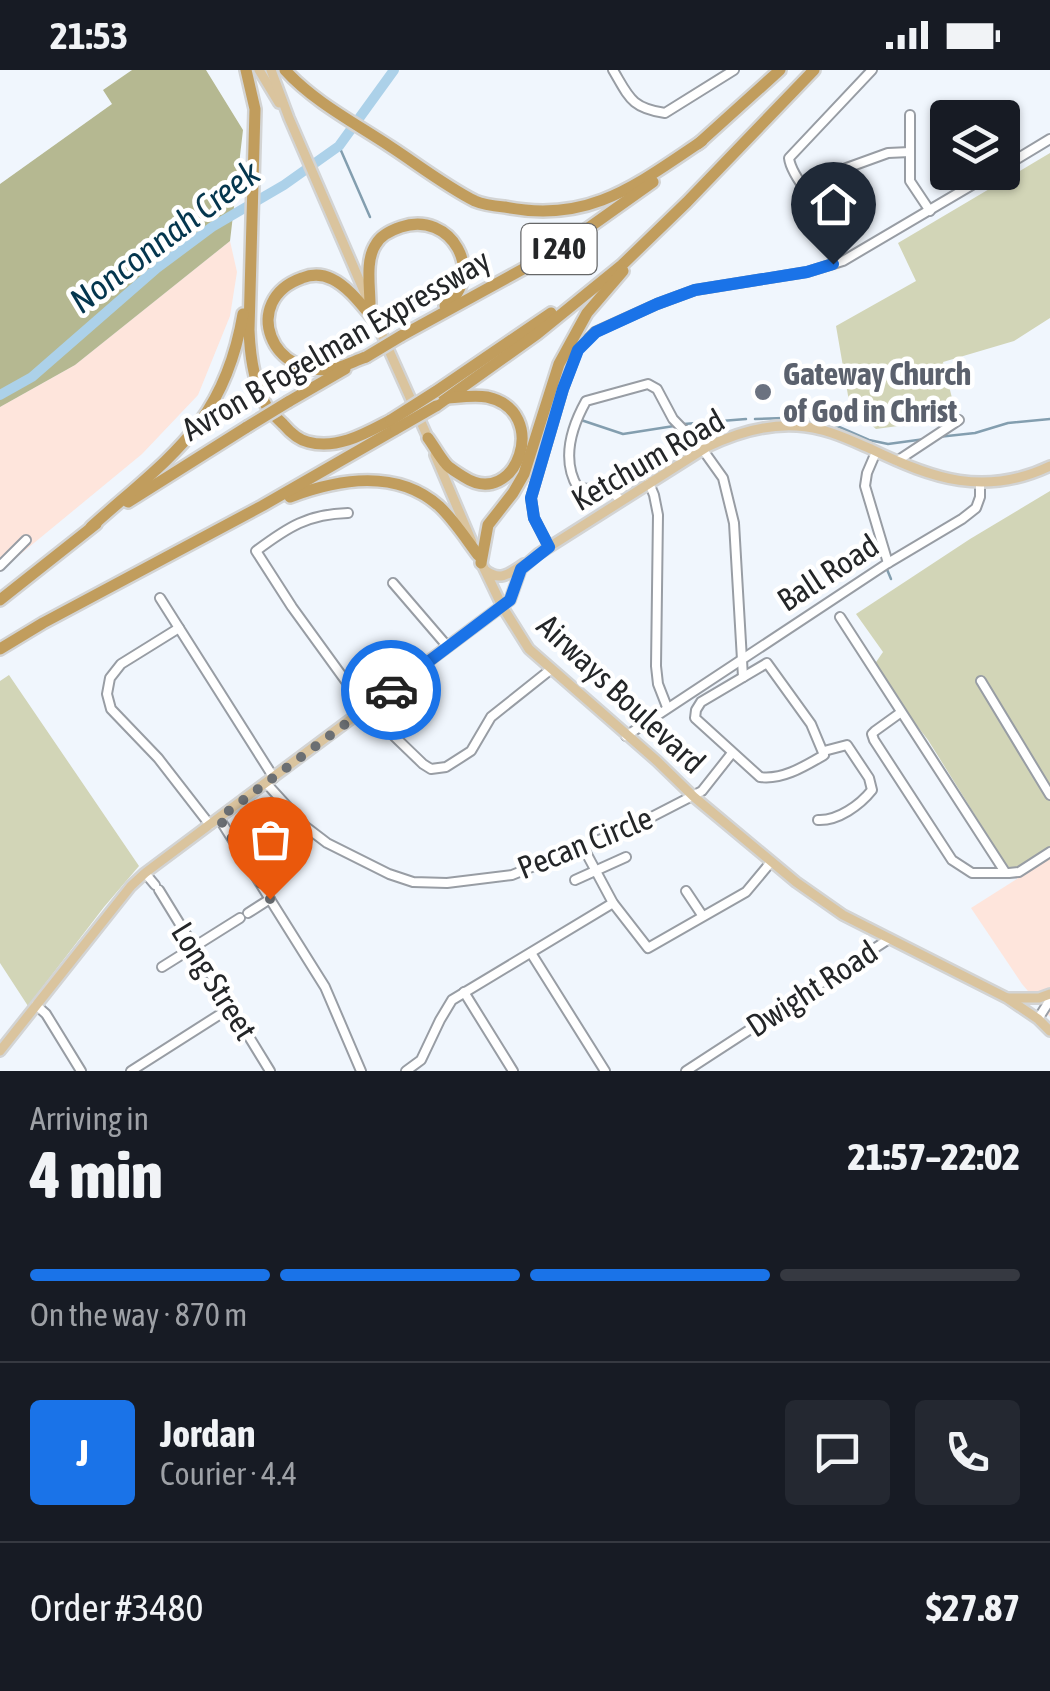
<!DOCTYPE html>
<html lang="en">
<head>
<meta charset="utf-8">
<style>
  :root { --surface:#171b24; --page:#242831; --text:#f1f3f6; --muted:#9ea1a6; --line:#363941; --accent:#1a73e8 }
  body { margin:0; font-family:"Asap Condensed",sans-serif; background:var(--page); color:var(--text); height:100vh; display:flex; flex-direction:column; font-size:38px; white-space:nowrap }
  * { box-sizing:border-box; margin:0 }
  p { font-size:32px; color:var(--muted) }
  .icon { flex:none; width:55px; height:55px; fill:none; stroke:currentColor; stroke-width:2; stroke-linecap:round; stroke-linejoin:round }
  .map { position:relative; height:1001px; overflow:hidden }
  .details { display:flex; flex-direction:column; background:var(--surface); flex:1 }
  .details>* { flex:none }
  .fabs { position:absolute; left:930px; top:30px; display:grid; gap:20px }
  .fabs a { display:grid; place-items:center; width:90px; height:90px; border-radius:10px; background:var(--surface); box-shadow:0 2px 8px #0004; font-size:50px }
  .pin { position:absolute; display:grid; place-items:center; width:85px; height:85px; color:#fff; margin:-102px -42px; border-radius:50% 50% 50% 0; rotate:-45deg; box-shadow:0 0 10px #0007 }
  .pin .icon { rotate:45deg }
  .courier { position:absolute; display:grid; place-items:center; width:100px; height:100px; margin:-50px; border:8px solid #1a73e8; border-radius:50%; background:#fff; color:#222; box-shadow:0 2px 12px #0007 }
  .head em { font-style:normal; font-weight:800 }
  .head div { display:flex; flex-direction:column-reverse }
  .head { display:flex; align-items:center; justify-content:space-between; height:170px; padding:0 30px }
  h1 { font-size:65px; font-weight:800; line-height:75px }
  .bar { display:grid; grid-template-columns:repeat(4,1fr); gap:15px 10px; align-content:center; height:120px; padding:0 30px }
  .bar i { height:12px; border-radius:8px; background:var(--line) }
  .bar .active { background:var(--accent) }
  .bar p { grid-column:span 4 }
  .line { display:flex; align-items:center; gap:25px; padding:0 30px; border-top:2px solid var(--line) }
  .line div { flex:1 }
  .round { display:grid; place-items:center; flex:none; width:105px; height:105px; border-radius:10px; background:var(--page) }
  .status { display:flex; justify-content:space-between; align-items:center; height:70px; padding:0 50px; background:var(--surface); direction:ltr }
  .status svg { height:28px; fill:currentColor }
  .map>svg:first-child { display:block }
  .industrial { fill:#fee5dc }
  .green { fill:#d2d5b7 }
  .forest { fill:#b5b891 }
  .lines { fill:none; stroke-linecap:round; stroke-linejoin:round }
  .stream { stroke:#839eaf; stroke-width:2.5 }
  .river { stroke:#acd1e9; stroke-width:10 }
  .minor-casing { stroke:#989da4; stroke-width:12 }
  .major-casing { stroke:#d3d4d4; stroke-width:14 }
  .highway-casing { stroke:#d3d4d4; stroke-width:16 }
  .minor { stroke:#fff; stroke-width:8 }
  .major { stroke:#dac49e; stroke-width:9 }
  .highway { stroke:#c19d5d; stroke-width:11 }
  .highway-bridge-casing { stroke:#d3d4d4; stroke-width:16; stroke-linecap:butt }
  .highway-bridge { stroke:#c19d5d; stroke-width:11 }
  .done { stroke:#6b6f73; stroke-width:10; stroke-dasharray:0 18 }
  .route { stroke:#1a73e8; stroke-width:12 }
  .worship-dot { fill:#6b7280; stroke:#fff; stroke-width:4 }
  .labels { text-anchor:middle; stroke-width:9; stroke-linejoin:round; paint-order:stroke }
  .shield { fill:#fff; stroke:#666768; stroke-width:2.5 }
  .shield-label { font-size:30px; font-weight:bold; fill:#242628 }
  .street-label { font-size:32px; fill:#242628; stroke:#fff }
  .worship-label { font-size:32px; font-weight:bold; fill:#5b616d; stroke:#fff; text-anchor:start }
  .water-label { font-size:35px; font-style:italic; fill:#04364e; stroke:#fff }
</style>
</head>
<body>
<div class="status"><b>21:53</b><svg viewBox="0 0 49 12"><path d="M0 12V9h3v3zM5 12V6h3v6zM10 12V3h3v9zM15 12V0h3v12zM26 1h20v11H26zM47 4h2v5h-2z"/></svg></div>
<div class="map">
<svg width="1050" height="1001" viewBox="0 0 1050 1001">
  <rect width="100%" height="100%" fill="#f0f6fd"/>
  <!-- industrial -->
  <g class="industrial">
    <path d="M230,171L237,202L230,246L198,325L142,384L0,501V337L75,295Z"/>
    <path d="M1050,788V947L1022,914L971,838Z"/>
  </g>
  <!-- green -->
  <g class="green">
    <path d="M1050,83V248L1014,271L943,292L957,348L876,359L850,337L836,256L916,211L898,173Z"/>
    <path d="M1050,421V714L1048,716L1050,721V780L1018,799L1010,801L928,670L900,634L874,595L883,582L856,544L970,469Z"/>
    <path d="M9,605L139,796L104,837L28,936L0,893V611Z"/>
  </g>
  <!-- forest -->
  <path class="forest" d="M132,0H206L243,60L230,171L75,295L0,337V114L112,34L103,20Z"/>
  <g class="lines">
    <!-- stream -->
    <g class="stream">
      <path d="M339,76L370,147"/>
      <path d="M793,348H815L827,352"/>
      <path d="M755,349L784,348"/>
      <path d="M581,350L623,364L674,356"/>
      <path d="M830,353L869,370L888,374L925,369"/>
      <path d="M684,354L746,349"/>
      <path d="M938,367L975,363L1008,353L1050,349"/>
      <path d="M886,497L891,509"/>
    </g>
    <!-- river -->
    <path class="river" d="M0,325L32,307L157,198L212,157L284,115L339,76L394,0"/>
    <defs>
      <g id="minor">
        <path d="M613,0C629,27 631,38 665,43L734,0"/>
        <path d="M910,45V111L930,141"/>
        <path d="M1002,98L1050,69"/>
        <path d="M841,100L888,83L910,82"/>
        <path d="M853,158C845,158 845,159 838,155C823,144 791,106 789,88L872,0"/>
        <path d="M876,382L867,403L865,416L888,493"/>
        <path d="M897,391L959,350"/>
        <path d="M649,413L654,425L658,445L656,596L658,614L667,637"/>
        <path d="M621,431L612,421L578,418C561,390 571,358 586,331L648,314L657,319L673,349L703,380L723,408L734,453L743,607"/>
        <path d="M348,443C308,444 288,457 256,481L292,537L366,639L423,694L431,699L446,697L471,681L491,647L550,600"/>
        <path d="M549,477L534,448L531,428L563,319L578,279L595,262L657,234L695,220L807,202L843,191L994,102"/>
        <path d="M0,496L26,470"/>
        <path d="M393,513L448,577"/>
        <path d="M160,528L274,708"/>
        <path d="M840,547L1005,802"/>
        <path d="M179,558L121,594L110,608L107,624L111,639L158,688L210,755"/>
        <path d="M767,593L811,654L824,685C805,696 783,710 760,707L695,648L696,640L701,632Z"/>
        <path d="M981,611L1050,725"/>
        <path d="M900,643L875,661L872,664L874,670L952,790L972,803H1009L1019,802L1050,782"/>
        <path d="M626,666L888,493L962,449L976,438L980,427V413"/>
        <path d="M266,713L306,757L327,773L389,804L413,812L447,813L512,805L636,755L702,721L732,683"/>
        <path d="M219,748L325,917L361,1001"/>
        <path d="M818,750C838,751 860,735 872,720L869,708L847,675L824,681"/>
        <path d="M583,777L613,833L648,878L746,822L771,792"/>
        <path d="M145,803L155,815"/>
        <path d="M575,810L626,787"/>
        <path d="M159,820L270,1001"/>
        <path d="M686,821L702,845"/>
        <path d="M248,843L270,829"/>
        <path d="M531,883L605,1001"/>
        <path d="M162,897L240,848"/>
        <path d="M464,922L513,1001"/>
        <path d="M36,935L46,944L81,1001"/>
        <path d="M1038,949L1050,930"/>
        <path d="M131,1001L230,938"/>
        <path d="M406,1001L421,990L440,950L452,930L613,833"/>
        <path d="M686,1001L889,869"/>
      </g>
      <g id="major">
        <path d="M259,0L279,33"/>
        <path d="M271,0L289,48L367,228"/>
        <path d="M374,247L429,370"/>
        <path d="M435,385L472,472"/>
        <path d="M480,490L502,536L529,579L657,691L694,727L796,812L843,845L1007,928L1038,949L1050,961"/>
        <path d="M486,501C501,512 510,503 524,494"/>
        <path d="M1008,928H1039L1050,924"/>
        <path d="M0,981L131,816L145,803L510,530L521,499L538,484L707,377C736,363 765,354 797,356C823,357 848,369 871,379C933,409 985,427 1050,396"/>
      </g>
      <g id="highway">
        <path d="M246,0L255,39L249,260C250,285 254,315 267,337C271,343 278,349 283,354C289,361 299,370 308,372C338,380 366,363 391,350"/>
        <path d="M285,0C314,32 355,53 391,77C417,94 447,117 475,131C484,135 495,136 505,137C589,154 636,115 702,71"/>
        <path d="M698,74L780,0"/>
        <path d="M370,235C370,216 365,190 376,174C381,165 392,160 401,157C451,140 487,204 445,236"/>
        <path d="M401,266L556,181L653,112"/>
        <path d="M366,287C357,290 347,295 337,298C270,312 240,230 302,208C312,204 322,204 332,209C349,217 363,237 376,252"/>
        <path d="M435,322L551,243"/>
        <path d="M288,332L345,299"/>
        <path d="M436,336L537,264L622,195L687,132L814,0"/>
        <path d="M428,368C434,376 439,386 446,394C450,399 458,403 464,407C516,441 552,341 487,327C475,325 460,327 448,328"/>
        <path d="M290,427C338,409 396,398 439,436C454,450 466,469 478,485"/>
        <path d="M128,432L247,357"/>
        <path d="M91,457C169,387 224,355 243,244"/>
        <path d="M481,493L488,455L513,423L524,404L559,294L587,243L623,201"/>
        <path d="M0,530L96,454"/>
        <path d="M0,579L43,553L262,436L396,359"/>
      </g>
    </defs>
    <!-- minor casing -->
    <use href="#minor" class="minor-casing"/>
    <!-- major casing -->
    <use href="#major" class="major-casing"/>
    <!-- highway casing -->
    <use href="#highway" class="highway-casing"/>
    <!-- minor -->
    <use href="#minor" class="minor"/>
    <!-- major -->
    <use href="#major" class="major"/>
    <!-- highway -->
    <use href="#highway" class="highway"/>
    <defs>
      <g id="highway-bridge">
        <path d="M366,287L401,266"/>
        <path d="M391,350L435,322"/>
        <path d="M247,357L288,332"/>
        <path d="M396,359L436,336"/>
      </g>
    </defs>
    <!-- highway-bridge casing -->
    <use href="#highway-bridge" class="highway-bridge-casing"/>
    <!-- highway-bridge -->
    <use href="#highway-bridge" class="highway-bridge"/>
  </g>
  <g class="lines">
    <!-- done -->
    <path class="done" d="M270,829L219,748L391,620"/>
    <!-- route -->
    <path class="route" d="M391,620L510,530L521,499L549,477L534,448L531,428L563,319L578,280L596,262L657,234L695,220L807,202L833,194"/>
  </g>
  <!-- markers -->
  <circle class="worship-dot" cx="763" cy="322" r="10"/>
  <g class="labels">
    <!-- shield labels -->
    <rect class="shield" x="521.5" y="154" width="75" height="50" rx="8"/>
    <g class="shield-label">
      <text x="559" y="189">I 240</text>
    </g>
    <!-- street labels -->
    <g class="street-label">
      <text transform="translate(336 275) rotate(-30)" y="11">Avron B Fogelman Expressway</text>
      <text transform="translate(648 390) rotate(-30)" y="11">Ketchum Road</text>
      <text transform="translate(828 503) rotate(-33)" y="11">Ball Road</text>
      <text transform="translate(621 624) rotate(43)" y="11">Airways Boulevard</text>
      <text transform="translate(585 773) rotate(-22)" y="11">Pecan Circle</text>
      <text transform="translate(214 911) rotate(58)" y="11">Long Street</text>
      <text transform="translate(812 919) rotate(-33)" y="11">Dwight Road</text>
    </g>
    <!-- worship labels -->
    <g class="worship-label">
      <text x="783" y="315">Gateway Church<tspan x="783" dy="37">of God in Christ</tspan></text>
    </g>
    <!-- water labels -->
    <g class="water-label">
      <text transform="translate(165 167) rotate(-37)" y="12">Nonconnah Creek</text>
    </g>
  </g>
</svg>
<div class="fabs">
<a><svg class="icon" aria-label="layers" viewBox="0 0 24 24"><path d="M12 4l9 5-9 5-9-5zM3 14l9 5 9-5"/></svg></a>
</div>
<div class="pin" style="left:270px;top:829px;background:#ea580c"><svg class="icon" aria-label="bag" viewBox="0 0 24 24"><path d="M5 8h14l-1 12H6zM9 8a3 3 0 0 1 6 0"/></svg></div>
<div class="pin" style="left:833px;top:194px;background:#1f2937"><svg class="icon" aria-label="home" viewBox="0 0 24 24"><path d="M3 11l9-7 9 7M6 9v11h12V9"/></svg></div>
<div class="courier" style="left:391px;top:620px"><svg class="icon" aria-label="car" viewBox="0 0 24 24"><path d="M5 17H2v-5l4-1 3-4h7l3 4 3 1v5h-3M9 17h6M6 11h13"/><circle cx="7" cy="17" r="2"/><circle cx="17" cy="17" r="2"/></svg></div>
</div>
<section class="details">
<div class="head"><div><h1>4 min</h1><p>Arriving in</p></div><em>21:57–22:02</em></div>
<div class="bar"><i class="active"></i><i class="active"></i><i class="active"></i><i></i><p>On the way · 870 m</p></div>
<div class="line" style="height:180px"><b class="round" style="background:var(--accent);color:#fff">J</b><div><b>Jordan</b><p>Courier · 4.4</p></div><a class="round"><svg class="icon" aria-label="chat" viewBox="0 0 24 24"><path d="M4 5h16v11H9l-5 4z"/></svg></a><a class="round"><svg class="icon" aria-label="phone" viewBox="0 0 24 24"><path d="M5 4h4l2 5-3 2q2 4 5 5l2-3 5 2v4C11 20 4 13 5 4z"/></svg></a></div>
<div class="line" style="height:130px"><div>Order #3480</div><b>$27.87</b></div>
</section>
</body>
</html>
